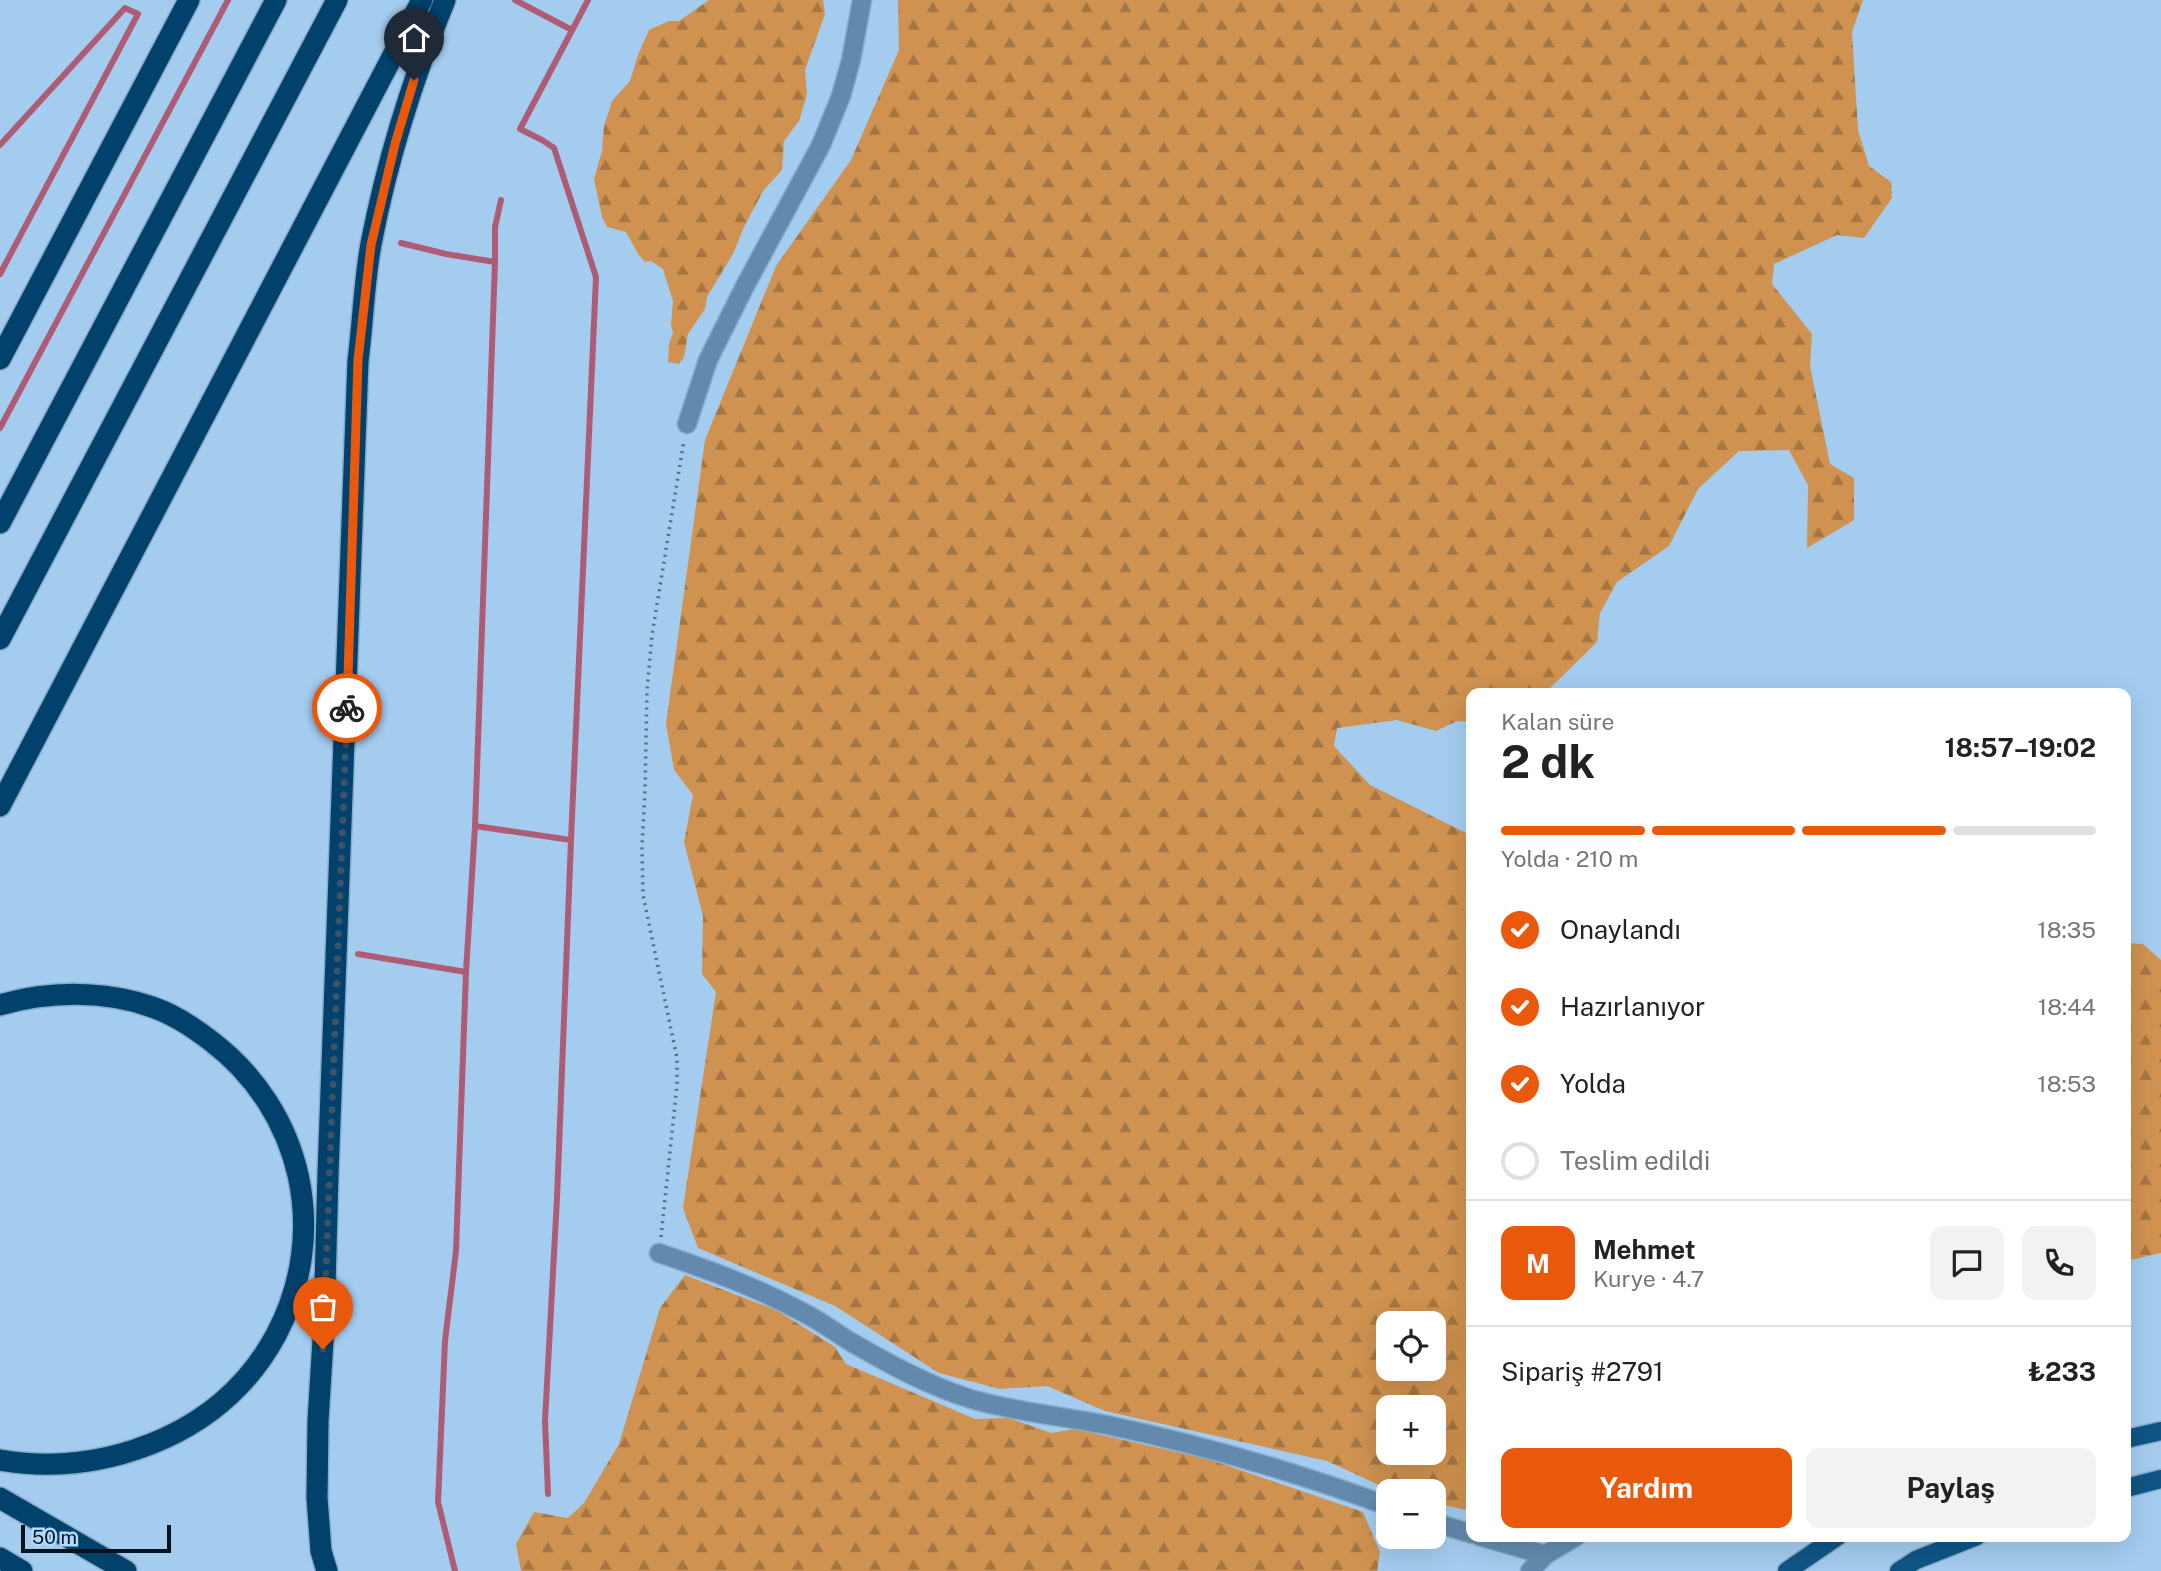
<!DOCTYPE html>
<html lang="tr">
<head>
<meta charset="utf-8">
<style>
  :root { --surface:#fff; --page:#f2f2f2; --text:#222; --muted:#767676; --line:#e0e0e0; --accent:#ea580c }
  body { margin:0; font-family:"Public Sans",sans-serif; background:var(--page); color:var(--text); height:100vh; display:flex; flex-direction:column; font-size:26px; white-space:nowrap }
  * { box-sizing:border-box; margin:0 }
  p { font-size:23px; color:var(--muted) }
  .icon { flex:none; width:38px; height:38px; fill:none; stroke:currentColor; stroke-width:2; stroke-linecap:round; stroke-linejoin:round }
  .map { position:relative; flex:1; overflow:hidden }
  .details { position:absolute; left:1466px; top:688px; width:665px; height:854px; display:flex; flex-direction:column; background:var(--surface); border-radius:14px; box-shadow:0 7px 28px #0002 }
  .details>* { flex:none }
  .tools { position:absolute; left:1376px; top:1311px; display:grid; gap:14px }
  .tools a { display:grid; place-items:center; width:70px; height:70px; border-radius:14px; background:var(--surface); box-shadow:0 7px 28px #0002; font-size:35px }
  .scale { position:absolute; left:21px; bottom:18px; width:150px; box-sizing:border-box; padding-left:7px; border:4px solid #05131f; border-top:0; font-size:19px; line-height:24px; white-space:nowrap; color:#05131f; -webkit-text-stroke:5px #b1d9fd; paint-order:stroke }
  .pin { position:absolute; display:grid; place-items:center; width:60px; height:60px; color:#fff; margin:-72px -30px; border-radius:50% 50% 50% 0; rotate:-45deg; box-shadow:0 0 7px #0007 }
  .pin .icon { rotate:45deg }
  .courier { position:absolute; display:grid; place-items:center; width:70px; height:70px; margin:-35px; border:5px solid #ea580c; border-radius:50%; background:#fff; color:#222; box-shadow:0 2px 9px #0007 }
  .summary em { font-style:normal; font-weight:700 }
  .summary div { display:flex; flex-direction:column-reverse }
  .summary { display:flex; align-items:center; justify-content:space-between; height:119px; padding:0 35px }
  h1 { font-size:46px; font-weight:700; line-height:52px }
  .bar { display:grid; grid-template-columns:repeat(4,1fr); gap:10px 7px; align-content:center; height:84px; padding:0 35px }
  .bar i { height:9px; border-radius:5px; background:var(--line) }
  .bar .on { background:var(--accent) }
  .bar p { grid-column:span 4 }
  .line { display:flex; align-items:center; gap:18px; padding:0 35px; border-top:2px solid var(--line) }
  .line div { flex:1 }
  .round { display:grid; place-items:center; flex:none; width:74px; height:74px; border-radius:14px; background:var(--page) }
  ol { padding:0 35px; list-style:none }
  li { display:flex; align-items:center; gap:21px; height:77px }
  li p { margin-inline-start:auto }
  li .icon { padding:7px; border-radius:50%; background:var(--accent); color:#fff; stroke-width:4 }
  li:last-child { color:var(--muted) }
  li i { width:38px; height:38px; border:4px solid var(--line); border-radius:50% }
  .cta { display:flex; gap:14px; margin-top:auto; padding:14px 35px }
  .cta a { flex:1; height:80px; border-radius:14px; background:var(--accent); color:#fff; font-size:28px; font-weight:700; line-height:80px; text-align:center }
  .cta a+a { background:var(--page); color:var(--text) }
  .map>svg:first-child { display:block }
  .forest { fill:url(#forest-firs); fill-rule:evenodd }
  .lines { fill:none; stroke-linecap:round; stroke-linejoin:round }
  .stream { stroke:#ae5c75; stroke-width:6 }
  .street-casing { stroke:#87abca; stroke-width:21 }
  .primary-casing { stroke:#87abca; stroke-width:21 }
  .highway-casing { stroke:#87abca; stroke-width:24 }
  .path { stroke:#536e86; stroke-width:3.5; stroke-dasharray:2 5; stroke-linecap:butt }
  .street { stroke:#638aad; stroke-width:18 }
  .primary { stroke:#0e5586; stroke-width:18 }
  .highway { stroke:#02416b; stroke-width:21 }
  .done { stroke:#3d5468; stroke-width:7; stroke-dasharray:0 12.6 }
  .route { stroke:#ea580c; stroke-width:9 }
</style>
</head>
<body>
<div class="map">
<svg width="2161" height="1571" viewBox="0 0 2161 1571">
  <defs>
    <pattern id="forest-firs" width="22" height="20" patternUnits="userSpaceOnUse" patternTransform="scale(1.75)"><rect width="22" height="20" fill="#cf9250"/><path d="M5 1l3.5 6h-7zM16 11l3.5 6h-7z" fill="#a67642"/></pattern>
  </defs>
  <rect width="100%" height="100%" fill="#a4ccef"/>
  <!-- forest -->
  <g class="forest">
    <path d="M709,0H823L825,14L805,70L807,94L799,121L784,141L782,170L763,191L743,229L734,252L707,297L705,309L688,334L684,357L679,364L668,362L669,344L673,333L671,324L673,301L663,269L651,261L645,262L638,254L626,232L607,227L602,217L594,179L602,151L604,126L612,101L630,81L638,55L649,30L669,21H679Z"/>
    <path d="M898,0H1863L1852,32L1858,130L1869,166L1891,182L1892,198L1864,238L1837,235L1774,264L1772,284L1812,334L1810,366L1830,464L1854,478V520L1807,548L1808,485L1789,450L1739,451L1698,489L1669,546L1617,582L1600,613L1597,642L1545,693H1472V722L1457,721L1436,731L1397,720L1337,728L1334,746L1370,785L1472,836V1511L1433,1503V1491H1392L1327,1461L1105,1411L1047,1386L1000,1389L939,1373L835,1306L698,1248L683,1208L716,992L702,974L703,916L684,842L693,795L674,770L666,724L705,440L776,266L851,160L899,50ZM1388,1323H1433V1368H1388ZM1433,1407V1452H1388V1407Z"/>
    <path d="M2126,943L2143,944L2161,960V1253L2126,1261Z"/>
    <path d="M685,1275L778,1311L835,1347L846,1364L975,1419L1009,1418L1051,1433L1075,1429L1208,1459L1363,1512L1380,1552L1377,1571H521L516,1544L534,1512L568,1518L584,1503L619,1444L660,1308Z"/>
  </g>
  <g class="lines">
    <!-- stream -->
    <g class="stream">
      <path d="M515,0L572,30"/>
      <path d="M0,145L125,8L138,14L0,274"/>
      <path d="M401,243L446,254L495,262V227L501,200"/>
      <path d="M0,428L228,0"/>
      <path d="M475,826L571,840"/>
      <path d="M358,954L466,972"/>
      <path d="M548,1494L545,1421L557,1198L571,840L596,277L554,148L542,140L520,129L588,0"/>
      <path d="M455,1571L438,1502L445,1341L456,1251L466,972L475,826L495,262"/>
    </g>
    <defs>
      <g id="street">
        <path d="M687,424L708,360L745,286L821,145L841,96L851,60L862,0"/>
        <path d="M659,1253C709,1270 759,1288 806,1314C822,1322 836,1333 851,1342C889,1364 929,1386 971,1399C1015,1412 1062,1416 1107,1425C1202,1445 1296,1472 1388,1506"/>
        <path d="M1433,1522L1472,1534"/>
        <path d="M1479,1536L1545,1555"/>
        <path d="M1530,1571L1545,1555L1577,1536"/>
      </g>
      <g id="primary">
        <path d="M2126,1439L2161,1431"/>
        <path d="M2126,1488L2161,1479"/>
        <path d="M1787,1571L1838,1536"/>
        <path d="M1899,1571L1916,1560L1977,1536"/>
      </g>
      <g id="highway">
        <path d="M0,359L189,0"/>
        <path d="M0,523L276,0"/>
        <path d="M0,639L337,0"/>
        <path d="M0,806L422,0"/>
        <path d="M0,1005C48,991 104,990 152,1007C173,1014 193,1027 211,1041C303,1111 330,1233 276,1335C251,1381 213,1416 165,1438C112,1462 58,1470 0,1460"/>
        <path d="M0,1498L126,1571"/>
        <path d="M0,1558L22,1571"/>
        <path d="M327,1571L321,1551L317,1498L318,1421L324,1324L328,1174L358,361C363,322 364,282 371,244C387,161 413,78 445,0"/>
      </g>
    </defs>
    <!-- street casing -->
    <use href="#street" class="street-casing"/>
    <!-- primary casing -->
    <use href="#primary" class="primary-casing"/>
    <!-- highway casing -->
    <use href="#highway" class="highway-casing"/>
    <!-- path -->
    <path class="path" d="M661,1237L677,1085V1058L643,895L642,847L645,790L647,691L652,635L684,440"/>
    <!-- street -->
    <use href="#street" class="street"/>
    <!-- primary -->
    <use href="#primary" class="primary"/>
    <!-- highway -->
    <use href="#highway" class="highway"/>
  </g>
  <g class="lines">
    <!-- done -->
    <path class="done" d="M323,1349L347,708"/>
    <!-- route -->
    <path class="route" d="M347,708L358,360L371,245L395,144L414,80"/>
  </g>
</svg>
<div class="tools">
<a><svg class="icon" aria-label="locate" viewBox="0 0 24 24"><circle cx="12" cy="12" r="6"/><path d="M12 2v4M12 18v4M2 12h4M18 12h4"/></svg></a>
<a>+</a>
<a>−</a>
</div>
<div class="scale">50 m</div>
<div class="pin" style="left:323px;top:1349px;background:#ea580c"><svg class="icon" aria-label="bag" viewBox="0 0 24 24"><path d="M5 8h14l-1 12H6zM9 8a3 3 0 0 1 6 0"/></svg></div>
<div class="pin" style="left:414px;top:80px;background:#1f2937"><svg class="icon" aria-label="home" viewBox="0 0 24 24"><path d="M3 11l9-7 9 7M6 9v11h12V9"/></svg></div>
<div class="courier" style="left:347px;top:708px"><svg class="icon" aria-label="bike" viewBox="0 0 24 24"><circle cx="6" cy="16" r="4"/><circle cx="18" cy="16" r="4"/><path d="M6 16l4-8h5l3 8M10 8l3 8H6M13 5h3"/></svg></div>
<section class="details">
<div class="summary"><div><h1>2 dk</h1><p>Kalan süre</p></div><em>18:57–19:02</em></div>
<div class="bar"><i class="on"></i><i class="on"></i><i class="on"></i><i></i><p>Yolda · 210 m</p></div>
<ol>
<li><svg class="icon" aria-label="check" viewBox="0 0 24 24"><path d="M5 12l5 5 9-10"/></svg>Onaylandı<p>18:35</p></li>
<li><svg class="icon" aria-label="check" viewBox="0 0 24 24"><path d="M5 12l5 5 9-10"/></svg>Hazırlanıyor<p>18:44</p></li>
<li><svg class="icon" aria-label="check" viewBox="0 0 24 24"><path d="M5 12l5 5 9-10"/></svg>Yolda<p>18:53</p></li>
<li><i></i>Teslim edildi</li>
</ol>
<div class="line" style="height:126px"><b class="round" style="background:var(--accent);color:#fff">M</b><div><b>Mehmet</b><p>Kurye · 4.7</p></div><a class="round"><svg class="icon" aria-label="chat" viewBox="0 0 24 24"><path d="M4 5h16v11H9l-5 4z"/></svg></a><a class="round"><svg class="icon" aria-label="phone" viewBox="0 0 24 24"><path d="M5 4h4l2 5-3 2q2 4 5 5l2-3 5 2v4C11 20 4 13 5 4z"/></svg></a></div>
<div class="line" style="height:91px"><div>Sipariş #2791</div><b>₺233</b></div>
<div class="cta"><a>Yardım</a><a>Paylaş</a></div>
</section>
</div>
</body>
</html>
